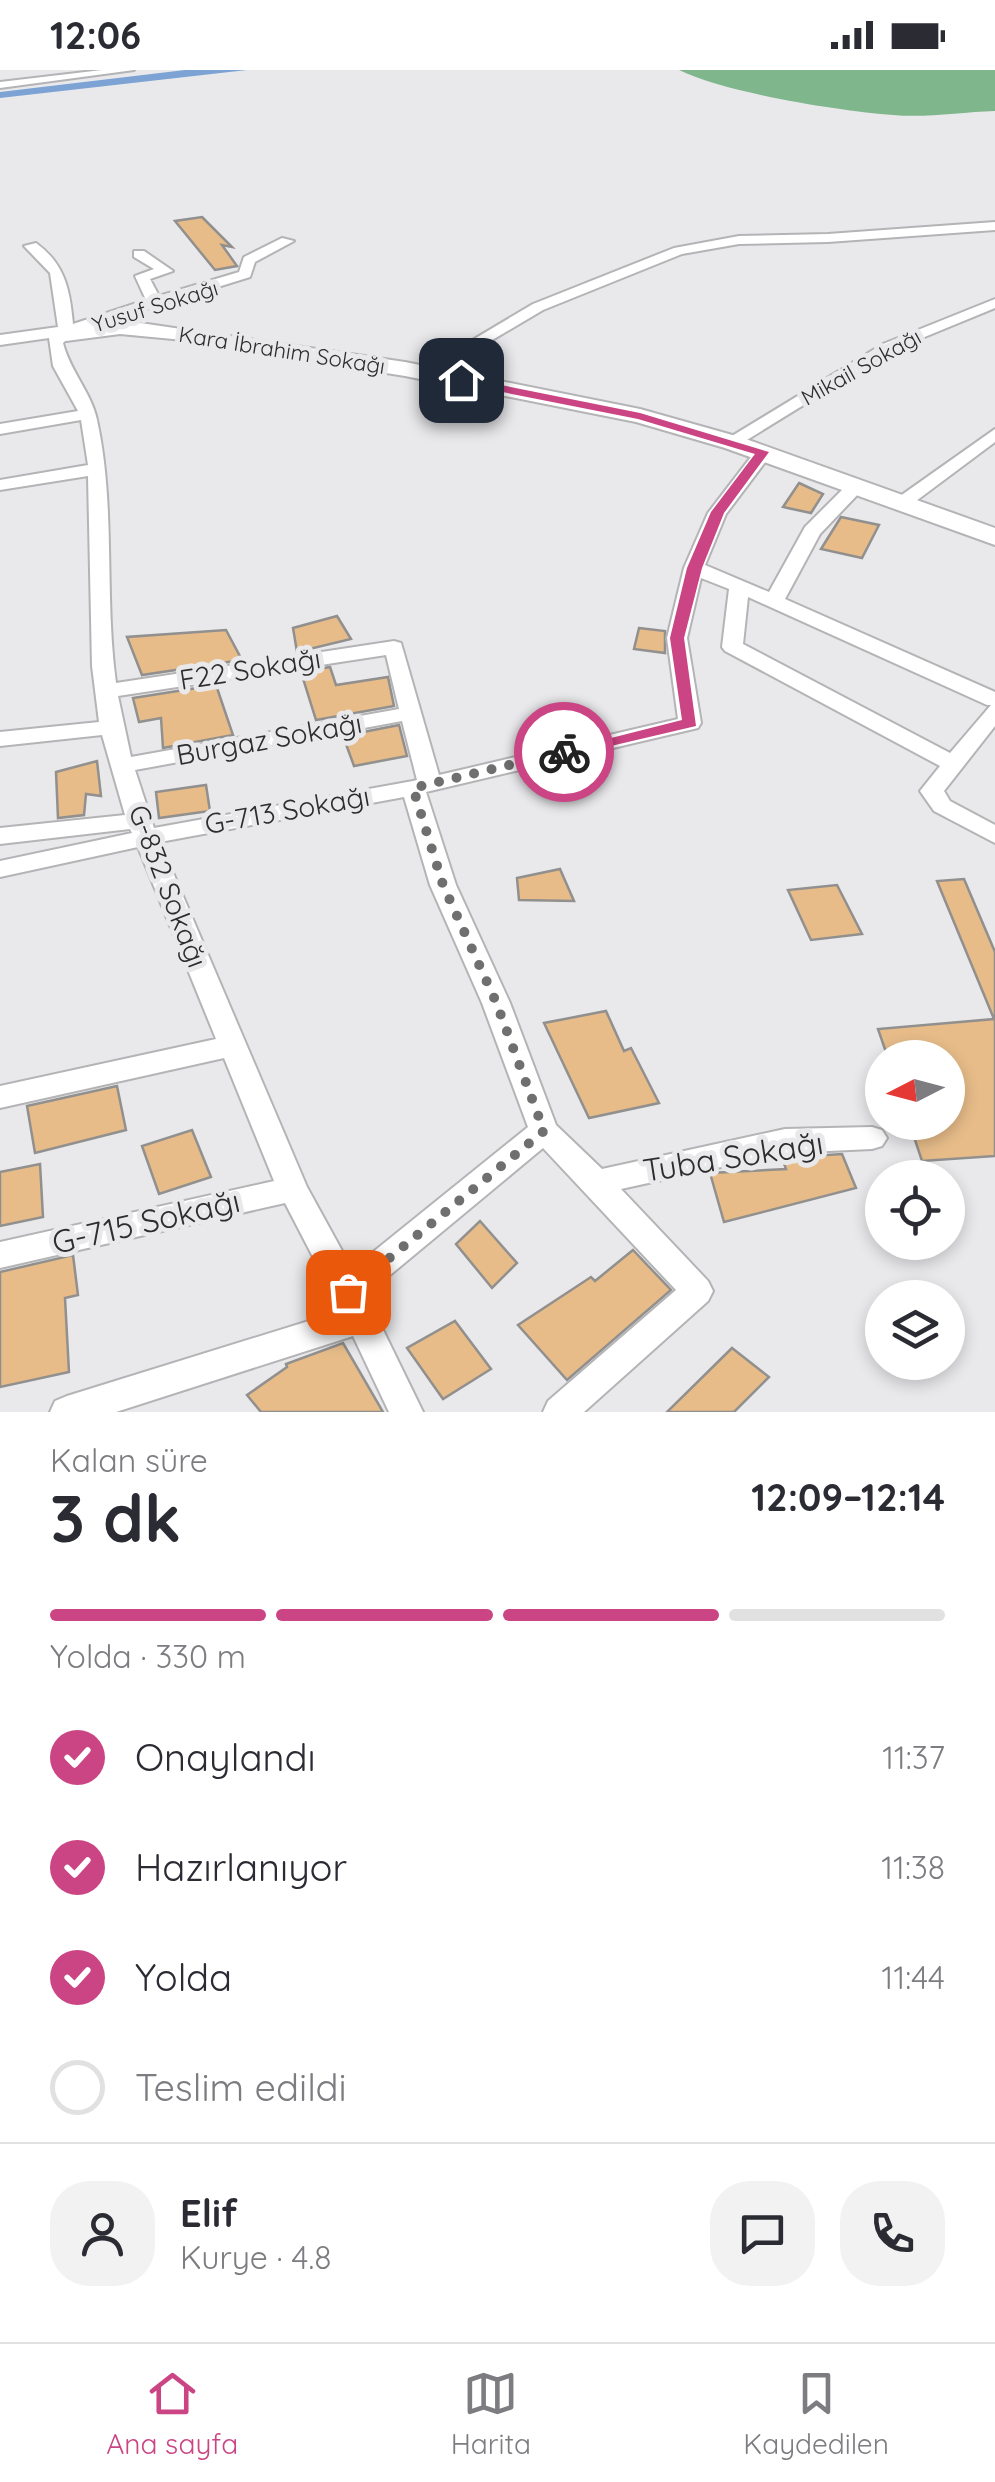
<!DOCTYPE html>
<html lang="tr">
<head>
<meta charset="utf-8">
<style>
  :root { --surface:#fff; --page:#f2f2f3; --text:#2b2b33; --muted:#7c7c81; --line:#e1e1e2; --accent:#cb4584 }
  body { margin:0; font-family:Quicksand,sans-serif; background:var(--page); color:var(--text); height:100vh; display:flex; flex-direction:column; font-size:38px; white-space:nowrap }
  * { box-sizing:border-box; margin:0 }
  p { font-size:32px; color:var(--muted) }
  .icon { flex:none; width:55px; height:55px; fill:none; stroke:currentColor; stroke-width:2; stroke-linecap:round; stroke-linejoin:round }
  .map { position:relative; height:1342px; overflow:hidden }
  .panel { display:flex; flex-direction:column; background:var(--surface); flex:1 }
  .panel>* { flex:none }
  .needle { width:65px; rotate:264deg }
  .fabs { position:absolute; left:865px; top:970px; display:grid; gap:20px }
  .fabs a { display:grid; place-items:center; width:100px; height:100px; border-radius:50%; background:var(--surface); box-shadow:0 5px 15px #0003; font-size:50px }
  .pin { position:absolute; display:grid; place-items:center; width:85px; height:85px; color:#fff; margin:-42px; border-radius:20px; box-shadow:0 5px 15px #0006 }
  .courier { position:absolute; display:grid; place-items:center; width:100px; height:100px; margin:-50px; border:8px solid #cb4584; border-radius:50%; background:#fff; color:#222; box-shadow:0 2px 12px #0007 }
  .overview em { font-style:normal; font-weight:700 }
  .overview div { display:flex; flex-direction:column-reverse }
  .overview { display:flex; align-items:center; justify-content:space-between; height:170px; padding:0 50px }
  h1 { font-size:65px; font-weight:700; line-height:75px }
  .bar { display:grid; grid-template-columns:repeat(4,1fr); gap:15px 10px; align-content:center; height:120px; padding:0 50px }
  .bar i { height:12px; border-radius:8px; background:var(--line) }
  .bar .selected { background:var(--accent) }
  .bar p { grid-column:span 4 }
  .line { display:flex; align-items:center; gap:25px; padding:0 50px; border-top:2px solid var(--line) }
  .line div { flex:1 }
  .round { display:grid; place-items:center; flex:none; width:105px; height:105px; border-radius:40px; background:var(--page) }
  ol { padding:0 50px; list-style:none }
  li { display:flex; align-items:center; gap:30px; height:110px }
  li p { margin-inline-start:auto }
  li .icon { padding:10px; border-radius:50%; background:var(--accent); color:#fff; stroke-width:4 }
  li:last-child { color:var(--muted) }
  li i { width:55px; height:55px; border:5px solid var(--line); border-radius:50% }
  .status { display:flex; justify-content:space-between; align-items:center; height:70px; padding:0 50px; background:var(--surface); direction:ltr }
  .status svg { height:28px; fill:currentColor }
  .menu { display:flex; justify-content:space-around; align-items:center; height:140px; border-top:2px solid var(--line); background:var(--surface); font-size:28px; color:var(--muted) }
  .menu a { display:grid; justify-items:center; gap:5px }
  .menu .selected { color:var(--accent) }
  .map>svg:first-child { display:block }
  .forest { fill:#80b68c }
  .water { fill:#7ca3d4 }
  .building { fill:#e7bc89; stroke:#91908e; stroke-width:2.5 }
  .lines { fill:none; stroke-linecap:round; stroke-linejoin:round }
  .street-casing { stroke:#b4b4b6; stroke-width:4 }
  .secondary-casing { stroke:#b4b4b6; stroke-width:4 }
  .street { fill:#fff; fill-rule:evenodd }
  .secondary { fill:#fff; fill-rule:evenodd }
  .route { fill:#cb4584 }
  .done { stroke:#6f6f70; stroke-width:10; stroke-dasharray:0 18 }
  .labels { text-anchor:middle; stroke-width:10; stroke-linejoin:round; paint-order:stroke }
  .far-street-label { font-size:22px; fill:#2d2d2e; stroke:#e9e9ec }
  .street-label { font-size:28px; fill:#2d2d2e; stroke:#e9e9ec }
  .near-street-label { font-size:32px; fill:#2d2d2e; stroke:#e9e9ec }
</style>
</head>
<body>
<div class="status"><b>12:06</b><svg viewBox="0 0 49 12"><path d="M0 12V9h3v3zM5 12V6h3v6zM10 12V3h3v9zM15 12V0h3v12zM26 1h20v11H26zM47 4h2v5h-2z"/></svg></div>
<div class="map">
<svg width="995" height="1342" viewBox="0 0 995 1342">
  <rect width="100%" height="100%" fill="#e9e9ec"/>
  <!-- forest -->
  <path class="forest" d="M679,0H995V41C962,42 926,48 893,45C840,41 726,23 679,0Z"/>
  <!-- water -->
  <path class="water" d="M185,0H247L0,28V22Z"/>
  <!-- building -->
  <g class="building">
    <path d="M202,147L232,177L222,175L237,196L215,200L175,151Z"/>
    <path d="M799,413L823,424L811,443L783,437Z"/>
    <path d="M841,447L879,455L862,488L821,479Z"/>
    <path d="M337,546L351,569L297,582L293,558Z"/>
    <path d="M639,558L665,561V583L634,579Z"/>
    <path d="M226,560L242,590L142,605L127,567Z"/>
    <path d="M330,597L336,615L388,607L394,636L316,650L301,602Z"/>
    <path d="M216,615L233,665L163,678L161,648L139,652L133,628Z"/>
    <path d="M399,655L407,686L354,696L343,666Z"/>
    <path d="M97,691L101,726L86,724L84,745L58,748L56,702Z"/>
    <path d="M206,715L210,741L159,748L156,722Z"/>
    <path d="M560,799L574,831L519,830L517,808Z"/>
    <path d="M964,809L995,882V1086L922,1091L909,1052H948V988H888L878,959L994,949L937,811Z"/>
    <path d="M837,815L862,864L811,870L788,820Z"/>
    <path d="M606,941L624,981L631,978L659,1033L589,1048L544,953Z"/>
    <path d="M117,1016L126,1060L35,1083L27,1036Z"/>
    <path d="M192,1060L211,1107L159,1124L142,1076Z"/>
    <path d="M842,1084L856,1118L724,1152L710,1103L786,1099L782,1088Z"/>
    <path d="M40,1094L43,1147L0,1156V1102Z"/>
    <path d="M480,1151L517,1193L492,1218L456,1174Z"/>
    <path d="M633,1180L671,1220L567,1310L518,1255L591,1207L595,1211Z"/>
    <path d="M73,1185L78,1225L65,1228L69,1302L0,1317V1202Z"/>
    <path d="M455,1251L491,1299L443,1329L407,1278Z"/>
    <path d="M343,1273L383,1342H261L247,1325L287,1297L286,1294Z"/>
    <path d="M732,1278L769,1307L734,1342H667Z"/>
  </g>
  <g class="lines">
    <defs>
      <g id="street">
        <path d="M102,0H134L0,18V12Z"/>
        <path d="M995,152V160L828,172L739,174L682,184L543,240L431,306L417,303L533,234L674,178L739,166L828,164Z"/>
        <path d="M282,168L294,171L255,192L250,207L163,234L161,238H150L74,263L63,273C70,301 92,324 97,350C116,436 104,526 116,613L394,571L401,573L439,705L678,649L667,568L684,498L708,443L757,379L763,378L772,383L726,444L705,495L769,522L805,457L850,412H862V420L820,464L785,529L995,622V656L944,721L950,731L995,755V773L934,741L920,721L940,696L725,581L722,577L729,519L701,508L687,568L701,653L698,658L426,722L456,815L510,933L556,1055L602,1099L785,1059L872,1057L882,1060L887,1068L882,1076L872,1079L785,1083L621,1119L708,1211L713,1221L708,1231L584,1342H543L548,1331L676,1220L543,1078L366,1225L423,1342H389L353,1266L116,1342H50L55,1331L67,1326L341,1241L285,1133L0,1198V1172L274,1111L224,988L0,1038V1016L216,969L138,777L0,807V791L132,763L130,759L0,774V758L125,745L102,665L0,676V662L99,652L92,596L88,406L0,420V410L88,395L81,350L0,364V354L78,341L53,296L49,268L0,275V265L58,257L50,203L24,176L36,173C65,194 70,220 73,254L146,230L135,206L154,199L134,187V181H144L173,201L150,209L159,226L239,202L244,187ZM748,527L987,635H991L950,683L743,574ZM386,585L399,639L131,687L118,626ZM402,651L417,710L413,711L154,758L135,700ZM404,727L430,815L482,933L528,1057L352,1199L307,1117L160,772Z"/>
        <path d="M995,229V238L893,280L737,376H725L722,372L883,274Z"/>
        <path d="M995,359V372L908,437H896V429Z"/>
      </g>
      <path id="secondary" d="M120,250L405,292L640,339L743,368L995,458V475L725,378L636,352L405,306L173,269L120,264L66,271L55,264L66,257Z"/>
    </defs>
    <!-- street casing -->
    <use href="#street" class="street-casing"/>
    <!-- secondary casing -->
    <use href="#secondary" class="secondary-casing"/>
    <!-- street -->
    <use href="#street" class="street"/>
    <!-- secondary -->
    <use href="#secondary" class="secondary"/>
  </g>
  <!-- route -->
  <path class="route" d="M461,307L640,343L769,382L724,443L702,498L684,568L696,656L564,687L556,682L682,650L670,568L687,498L711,442L755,384L638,349L457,313Z"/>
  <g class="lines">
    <!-- done -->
    <path class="done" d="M348,1222L544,1061L496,932L443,815L413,718L564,682"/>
  </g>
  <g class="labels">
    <!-- far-street labels -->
    <g class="far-street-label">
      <text transform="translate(155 236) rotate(-17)" y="8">Yusuf Sokağı</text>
      <text transform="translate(282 280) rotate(9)" y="8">Kara İbrahim Sokağı</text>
      <text transform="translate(861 297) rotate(-29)" y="8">Mikail Sokağı</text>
    </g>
    <!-- street labels -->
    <g class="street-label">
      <text transform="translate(250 599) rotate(-9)" y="10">F22 Sokağı</text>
      <text transform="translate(269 669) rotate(-10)" y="10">Burgaz Sokağı</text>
      <text transform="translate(287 740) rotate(-10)" y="10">G-713 Sokağı</text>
      <text transform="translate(168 816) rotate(69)" y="10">G-832 Sokağı</text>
    </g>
    <!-- near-street labels -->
    <g class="near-street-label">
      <text transform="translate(733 1087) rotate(-9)" y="11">Tuba Sokağı</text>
      <text transform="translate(146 1152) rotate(-13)" y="11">G-715 Sokağı</text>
    </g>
  </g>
</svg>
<div class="fabs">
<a><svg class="needle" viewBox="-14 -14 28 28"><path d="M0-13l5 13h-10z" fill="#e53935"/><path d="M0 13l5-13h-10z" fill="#7c7c81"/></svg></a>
<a><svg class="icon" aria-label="locate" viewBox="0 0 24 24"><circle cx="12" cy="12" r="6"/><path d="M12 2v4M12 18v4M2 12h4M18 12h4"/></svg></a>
<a><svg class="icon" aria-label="layers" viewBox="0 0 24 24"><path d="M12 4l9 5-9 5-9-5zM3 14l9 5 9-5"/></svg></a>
</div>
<div class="pin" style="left:348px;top:1222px;background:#ea580c"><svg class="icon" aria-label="bag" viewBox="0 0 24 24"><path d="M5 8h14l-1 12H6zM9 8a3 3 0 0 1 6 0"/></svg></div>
<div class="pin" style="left:461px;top:310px;background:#1f2937"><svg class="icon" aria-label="home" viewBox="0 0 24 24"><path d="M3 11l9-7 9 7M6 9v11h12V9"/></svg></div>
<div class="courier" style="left:564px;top:682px"><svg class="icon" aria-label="bike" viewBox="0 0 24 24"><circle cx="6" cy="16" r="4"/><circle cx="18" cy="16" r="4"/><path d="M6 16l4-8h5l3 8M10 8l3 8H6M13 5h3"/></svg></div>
</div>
<section class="panel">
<div class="overview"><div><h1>3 dk</h1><p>Kalan süre</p></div><em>12:09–12:14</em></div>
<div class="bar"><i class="selected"></i><i class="selected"></i><i class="selected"></i><i></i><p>Yolda · 330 m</p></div>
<ol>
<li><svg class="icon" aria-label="check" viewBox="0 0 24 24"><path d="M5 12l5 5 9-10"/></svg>Onaylandı<p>11:37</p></li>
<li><svg class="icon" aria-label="check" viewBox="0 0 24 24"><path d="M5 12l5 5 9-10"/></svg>Hazırlanıyor<p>11:38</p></li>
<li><svg class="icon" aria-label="check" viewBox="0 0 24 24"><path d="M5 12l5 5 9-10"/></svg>Yolda<p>11:44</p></li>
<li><i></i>Teslim edildi</li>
</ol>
<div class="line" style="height:180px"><a class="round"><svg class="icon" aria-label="person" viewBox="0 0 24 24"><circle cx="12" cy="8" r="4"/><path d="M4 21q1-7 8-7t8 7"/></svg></a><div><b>Elif</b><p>Kurye · 4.8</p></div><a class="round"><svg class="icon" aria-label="chat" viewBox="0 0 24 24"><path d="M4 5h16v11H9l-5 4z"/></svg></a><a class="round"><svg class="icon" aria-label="phone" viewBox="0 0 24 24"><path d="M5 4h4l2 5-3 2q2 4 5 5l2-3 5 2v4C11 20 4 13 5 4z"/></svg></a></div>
</section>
<nav class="menu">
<a class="selected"><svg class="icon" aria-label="home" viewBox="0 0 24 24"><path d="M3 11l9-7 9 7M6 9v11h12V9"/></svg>Ana sayfa</a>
<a><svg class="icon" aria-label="map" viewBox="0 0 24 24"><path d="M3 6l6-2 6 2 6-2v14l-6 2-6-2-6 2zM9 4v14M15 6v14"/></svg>Harita</a>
<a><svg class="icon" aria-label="saved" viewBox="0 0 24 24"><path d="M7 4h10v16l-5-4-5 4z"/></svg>Kaydedilen</a>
</nav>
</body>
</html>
